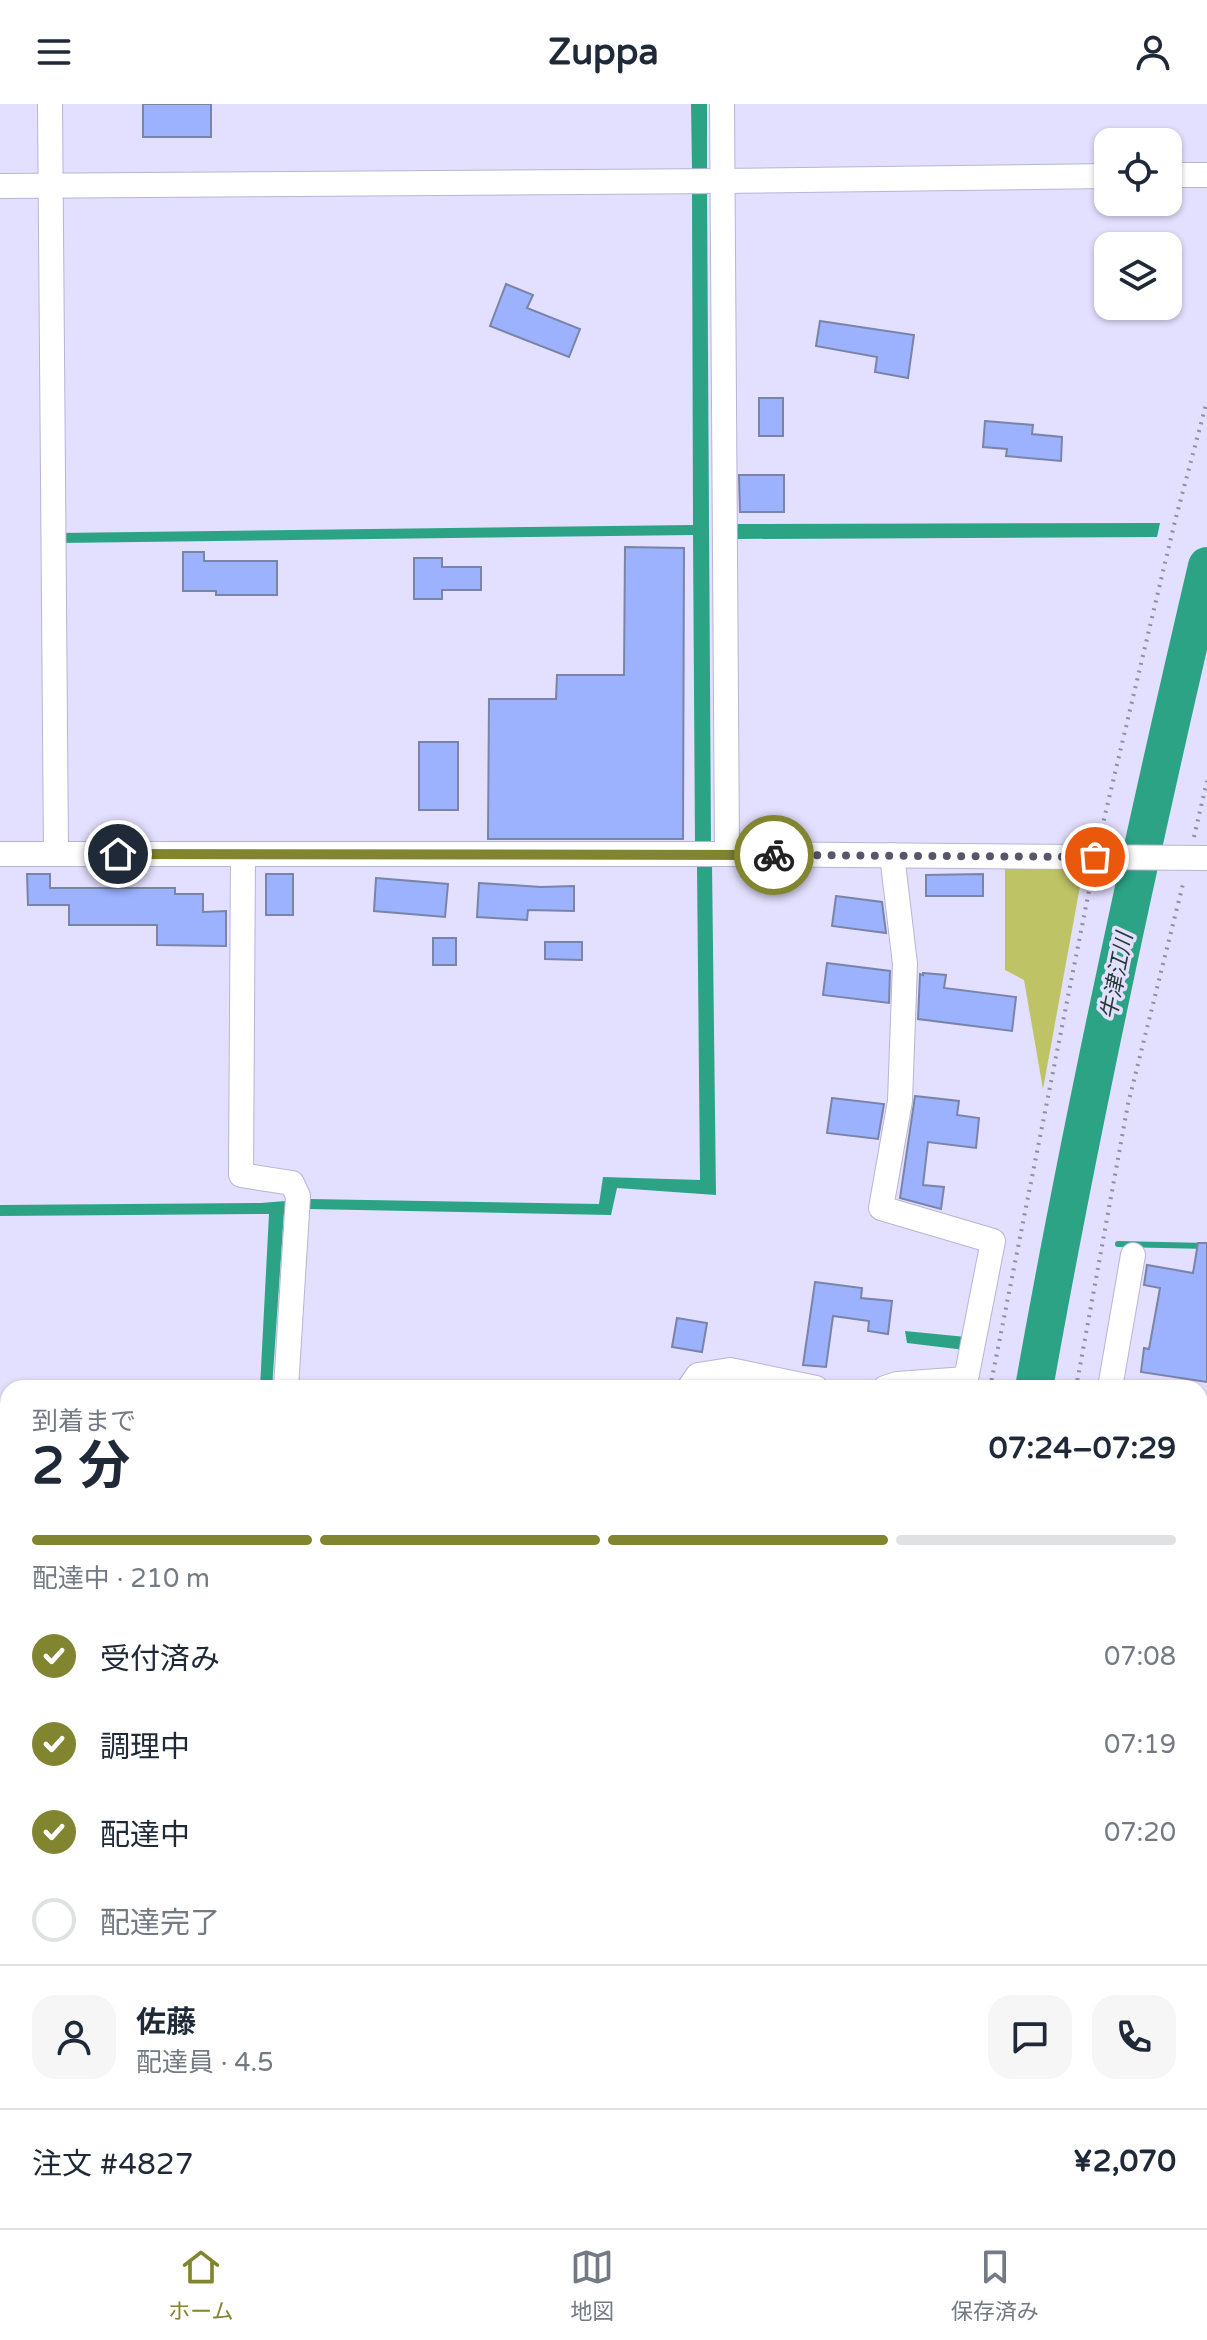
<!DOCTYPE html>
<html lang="ja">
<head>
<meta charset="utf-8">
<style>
  :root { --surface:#fff; --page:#f6f6f7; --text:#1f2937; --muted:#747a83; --line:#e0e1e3; --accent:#82852f }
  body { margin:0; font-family:"Varela Round","Noto Sans JP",sans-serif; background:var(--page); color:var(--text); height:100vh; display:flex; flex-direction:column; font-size:30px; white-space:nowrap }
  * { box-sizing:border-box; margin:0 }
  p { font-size:26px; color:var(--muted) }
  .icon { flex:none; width:44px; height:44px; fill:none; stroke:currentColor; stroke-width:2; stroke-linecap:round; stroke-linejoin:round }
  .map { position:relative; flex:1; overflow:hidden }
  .drawer { position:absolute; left:0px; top:1276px; width:1208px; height:848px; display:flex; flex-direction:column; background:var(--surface); border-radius:24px 24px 0 0; box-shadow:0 2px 6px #0004 }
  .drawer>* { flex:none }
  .fabs { position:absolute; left:1094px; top:24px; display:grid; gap:16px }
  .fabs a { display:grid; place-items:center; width:88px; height:88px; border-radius:16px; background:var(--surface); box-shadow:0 2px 6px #0004; font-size:40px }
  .pin { position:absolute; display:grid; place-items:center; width:68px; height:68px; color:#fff; margin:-34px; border:4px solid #fff; border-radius:50%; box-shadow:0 2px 8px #0007 }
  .courier { position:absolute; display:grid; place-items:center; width:80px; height:80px; margin:-40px; border:6px solid #82852f; border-radius:50%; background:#fff; color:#222; box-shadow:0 2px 10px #0007 }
  .headline em { font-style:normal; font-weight:700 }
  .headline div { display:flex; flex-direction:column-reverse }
  .headline { display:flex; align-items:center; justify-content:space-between; height:136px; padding:0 32px }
  h1 { font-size:52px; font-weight:700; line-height:60px }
  .bar { display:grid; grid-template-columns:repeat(4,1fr); gap:12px 8px; align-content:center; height:96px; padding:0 32px }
  .bar i { height:10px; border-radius:6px; background:var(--line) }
  .bar .active { background:var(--accent) }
  .bar p { grid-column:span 4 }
  .line { display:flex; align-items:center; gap:20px; padding:0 32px; border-top:2px solid var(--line) }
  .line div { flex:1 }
  .round { display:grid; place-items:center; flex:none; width:84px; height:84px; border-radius:24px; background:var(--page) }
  ol { padding:0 32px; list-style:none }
  li { display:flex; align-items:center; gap:24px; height:88px }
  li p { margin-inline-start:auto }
  li .icon { padding:8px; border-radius:50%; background:var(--accent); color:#fff; stroke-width:4 }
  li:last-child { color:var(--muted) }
  li i { width:44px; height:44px; border:4px solid var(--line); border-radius:50% }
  header { display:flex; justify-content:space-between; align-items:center; height:104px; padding:0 32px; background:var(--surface); font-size:36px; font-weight:700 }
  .dock { display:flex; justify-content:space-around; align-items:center; height:112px; border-top:2px solid var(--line); background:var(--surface); font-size:22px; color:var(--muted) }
  .dock a { display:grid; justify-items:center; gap:4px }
  .dock .active { color:var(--accent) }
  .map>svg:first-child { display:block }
  .green { fill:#bec366 }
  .water { fill:#2ca384 }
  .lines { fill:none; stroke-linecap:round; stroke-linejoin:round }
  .stream { stroke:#2ca384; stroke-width:6 }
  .river { stroke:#2ca384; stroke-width:38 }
  .building { fill:#9cb2ff; stroke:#7a84a6; stroke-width:2 }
  .minor-casing { stroke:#b8b4d9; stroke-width:26 }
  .path { stroke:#918ea6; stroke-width:4; stroke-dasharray:2 6; stroke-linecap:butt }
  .minor { stroke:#fff; stroke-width:24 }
  .done { stroke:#595669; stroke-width:8; stroke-dasharray:0 14.4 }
  .route { stroke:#82852f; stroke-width:10 }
  .labels { text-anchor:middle; stroke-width:7; stroke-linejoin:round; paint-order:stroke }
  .water-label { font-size:22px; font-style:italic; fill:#243c34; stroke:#e3dffe }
</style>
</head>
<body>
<header><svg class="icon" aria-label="menu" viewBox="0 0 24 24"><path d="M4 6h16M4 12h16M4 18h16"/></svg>Zuppa<svg class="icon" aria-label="person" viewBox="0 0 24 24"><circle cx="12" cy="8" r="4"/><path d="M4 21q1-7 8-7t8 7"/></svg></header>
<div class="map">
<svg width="1207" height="2124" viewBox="0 0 1207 2124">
  <rect width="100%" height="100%" fill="#e3dffe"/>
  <!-- green -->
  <path class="green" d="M1087,744L1043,985L1024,876L1005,866V747Z"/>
  <!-- water -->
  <g class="water">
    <path d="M691,0H707V65H692Z"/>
    <path d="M692,85H707L711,739H695L693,431L59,439V429L693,421Z"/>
    <path d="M1160,419L1157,433L736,435V420Z"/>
    <path d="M712,760L716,1091L617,1084L611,1111L308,1105L284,1108L272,1284H260L269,1110L0,1112V1101L261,1099L310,1095L599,1100L603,1073L700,1076L697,761Z"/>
    <path d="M905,1227L966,1233L965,1246L907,1239Z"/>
  </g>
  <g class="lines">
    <!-- stream -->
    <path class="stream" d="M1118,1140L1207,1142"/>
    <!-- river -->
    <g class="river">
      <path d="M1034,1284C1083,1008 1143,735 1207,462"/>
      <path d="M903,2124L905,2116"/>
    </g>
  </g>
  <!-- building -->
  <g class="building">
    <rect x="143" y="0" width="68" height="33"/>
    <path d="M506,180L533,191L527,204L580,225L569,253L490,222Z"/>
    <path d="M820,217L914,231L908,274L875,268L877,253L816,242Z"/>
    <rect x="759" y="294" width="24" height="38"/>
    <path d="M985,317L1033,321L1032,330L1062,333L1061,357L1006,352L1007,345L983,343Z"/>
    <path d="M739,371H784V408H740Z"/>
    <path d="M625,443L684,444L683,735H488L489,595H556L557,571H624Z"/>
    <path d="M183,448H204V457H277V491H216V487H183Z"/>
    <path d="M414,454H442V463H481V486H442V495H414Z"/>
    <rect x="419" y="638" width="39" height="68"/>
    <path d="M27,770H50V784H175V790H203V808L226,807V842L157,841V821H69V801H28Z"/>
    <rect x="266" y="770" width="27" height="41"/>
    <path d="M983,770V792H926V771Z"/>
    <path d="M376,774L448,780L445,813L374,807Z"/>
    <path d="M479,779L541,783L574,782V807L528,806L527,816L477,813Z"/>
    <path d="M836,792L882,798L886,829L832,822Z"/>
    <rect x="433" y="834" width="23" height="27"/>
    <path d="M545,838H582V856L545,855Z"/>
    <path d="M827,859L890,867L889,899L823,891Z"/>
    <path d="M923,869L946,871L944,884L1016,893L1012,927L918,915L920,870L923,871Z"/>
    <path d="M915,992L959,997L957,1011L979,1014L976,1044L928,1038L923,1081L944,1083L941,1105L900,1094Z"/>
    <path d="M832,994L884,1000L878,1035L827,1029Z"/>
    <path d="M1198,1139H1207V1278L1141,1268L1144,1244L1149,1245L1160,1184L1144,1181L1147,1161L1193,1169Z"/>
    <path d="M815,1178L862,1184L861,1194L892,1197L888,1230L868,1227L869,1217L833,1212L826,1263L803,1261Z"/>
    <path d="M677,1214L707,1219L702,1248L672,1243Z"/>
  </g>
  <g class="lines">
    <defs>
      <g id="minor">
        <path d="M50,0L56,750"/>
        <path d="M722,0L727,750"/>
        <path d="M1168,71H1207"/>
        <path d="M0,82L722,77L1108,72"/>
        <path d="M0,750H727L1207,754"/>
        <path d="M243,750L241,1071L292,1079L298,1092L286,1284"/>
        <path d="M689,1284L698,1271L730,1266L816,1284"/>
        <path d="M885,1284L897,1280L966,1275L993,1137L881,1104L900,997L905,860L892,751"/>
        <path d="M1110,1284L1133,1151"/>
        <path d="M1205,1396L1207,1387"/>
        <path d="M0,1429H8"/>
        <path d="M1200,1502L1207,1504"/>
        <path d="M1200,1666L1207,1667"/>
        <path d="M193,2124L194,2116"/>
        <path d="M470,2124V2116"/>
        <path d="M709,2124V2116"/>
      </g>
    </defs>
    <!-- minor casing -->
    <use href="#minor" class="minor-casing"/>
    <!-- path -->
    <g class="path">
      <path d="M1100,732L1175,417L1207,297"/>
      <path d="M1194,733L1207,677"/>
      <path d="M990,1284L1092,772"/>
      <path d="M1076,1284L1128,1000L1184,776"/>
      <path d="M852,2124L853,2116"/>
      <path d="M952,2124L953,2116"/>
      <path d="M973,2124L974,2116"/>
    </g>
    <!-- minor -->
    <use href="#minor" class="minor"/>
  </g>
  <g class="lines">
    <!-- done -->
    <path class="done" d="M774,751L1095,753"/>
    <!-- route -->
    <path class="route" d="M118,750L774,751"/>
  </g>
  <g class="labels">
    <!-- water labels -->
    <g class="water-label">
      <text transform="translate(1116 872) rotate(-79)" y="8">牛津江川</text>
    </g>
  </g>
</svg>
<div class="fabs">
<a><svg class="icon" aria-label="locate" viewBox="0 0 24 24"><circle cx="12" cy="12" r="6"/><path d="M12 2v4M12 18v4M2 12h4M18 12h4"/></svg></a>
<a><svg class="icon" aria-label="layers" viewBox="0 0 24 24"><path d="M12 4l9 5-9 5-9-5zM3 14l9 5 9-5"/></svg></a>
</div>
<div class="pin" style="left:1095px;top:753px;background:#ea580c"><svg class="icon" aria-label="bag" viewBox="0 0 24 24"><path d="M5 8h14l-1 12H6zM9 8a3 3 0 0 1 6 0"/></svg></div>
<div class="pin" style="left:118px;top:750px;background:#1f2937"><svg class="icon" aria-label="home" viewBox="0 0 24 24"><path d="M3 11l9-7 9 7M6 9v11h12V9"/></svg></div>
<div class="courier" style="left:774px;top:751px"><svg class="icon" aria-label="bike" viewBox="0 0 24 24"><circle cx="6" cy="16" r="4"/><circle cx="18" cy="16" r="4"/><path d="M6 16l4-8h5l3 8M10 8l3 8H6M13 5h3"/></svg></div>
<section class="drawer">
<div class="headline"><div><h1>2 分</h1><p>到着まで</p></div><em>07:24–07:29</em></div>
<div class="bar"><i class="active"></i><i class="active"></i><i class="active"></i><i></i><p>配達中 · 210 m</p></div>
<ol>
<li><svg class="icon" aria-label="check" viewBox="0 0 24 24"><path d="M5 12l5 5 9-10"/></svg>受付済み<p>07:08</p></li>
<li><svg class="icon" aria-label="check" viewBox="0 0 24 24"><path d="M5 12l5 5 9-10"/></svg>調理中<p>07:19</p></li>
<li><svg class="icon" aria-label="check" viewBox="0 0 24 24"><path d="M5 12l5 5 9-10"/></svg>配達中<p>07:20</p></li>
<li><i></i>配達完了</li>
</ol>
<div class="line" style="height:144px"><a class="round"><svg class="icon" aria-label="person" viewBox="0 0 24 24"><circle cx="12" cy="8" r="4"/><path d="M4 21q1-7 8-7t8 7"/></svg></a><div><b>佐藤</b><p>配達員 · 4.5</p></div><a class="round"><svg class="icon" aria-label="chat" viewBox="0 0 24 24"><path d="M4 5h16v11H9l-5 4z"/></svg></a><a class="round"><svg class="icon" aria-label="phone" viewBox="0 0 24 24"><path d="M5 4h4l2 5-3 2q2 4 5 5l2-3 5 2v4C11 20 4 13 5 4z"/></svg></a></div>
<div class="line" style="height:104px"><div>注文 #4827</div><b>¥2,070</b></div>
</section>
</div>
<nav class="dock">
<a class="active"><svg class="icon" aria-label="home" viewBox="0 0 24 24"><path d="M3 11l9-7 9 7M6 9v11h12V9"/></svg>ホーム</a>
<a><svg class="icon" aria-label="map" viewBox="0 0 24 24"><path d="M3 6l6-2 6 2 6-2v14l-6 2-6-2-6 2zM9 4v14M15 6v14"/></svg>地図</a>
<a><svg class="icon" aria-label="saved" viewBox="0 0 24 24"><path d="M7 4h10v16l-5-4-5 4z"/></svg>保存済み</a>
</nav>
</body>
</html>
